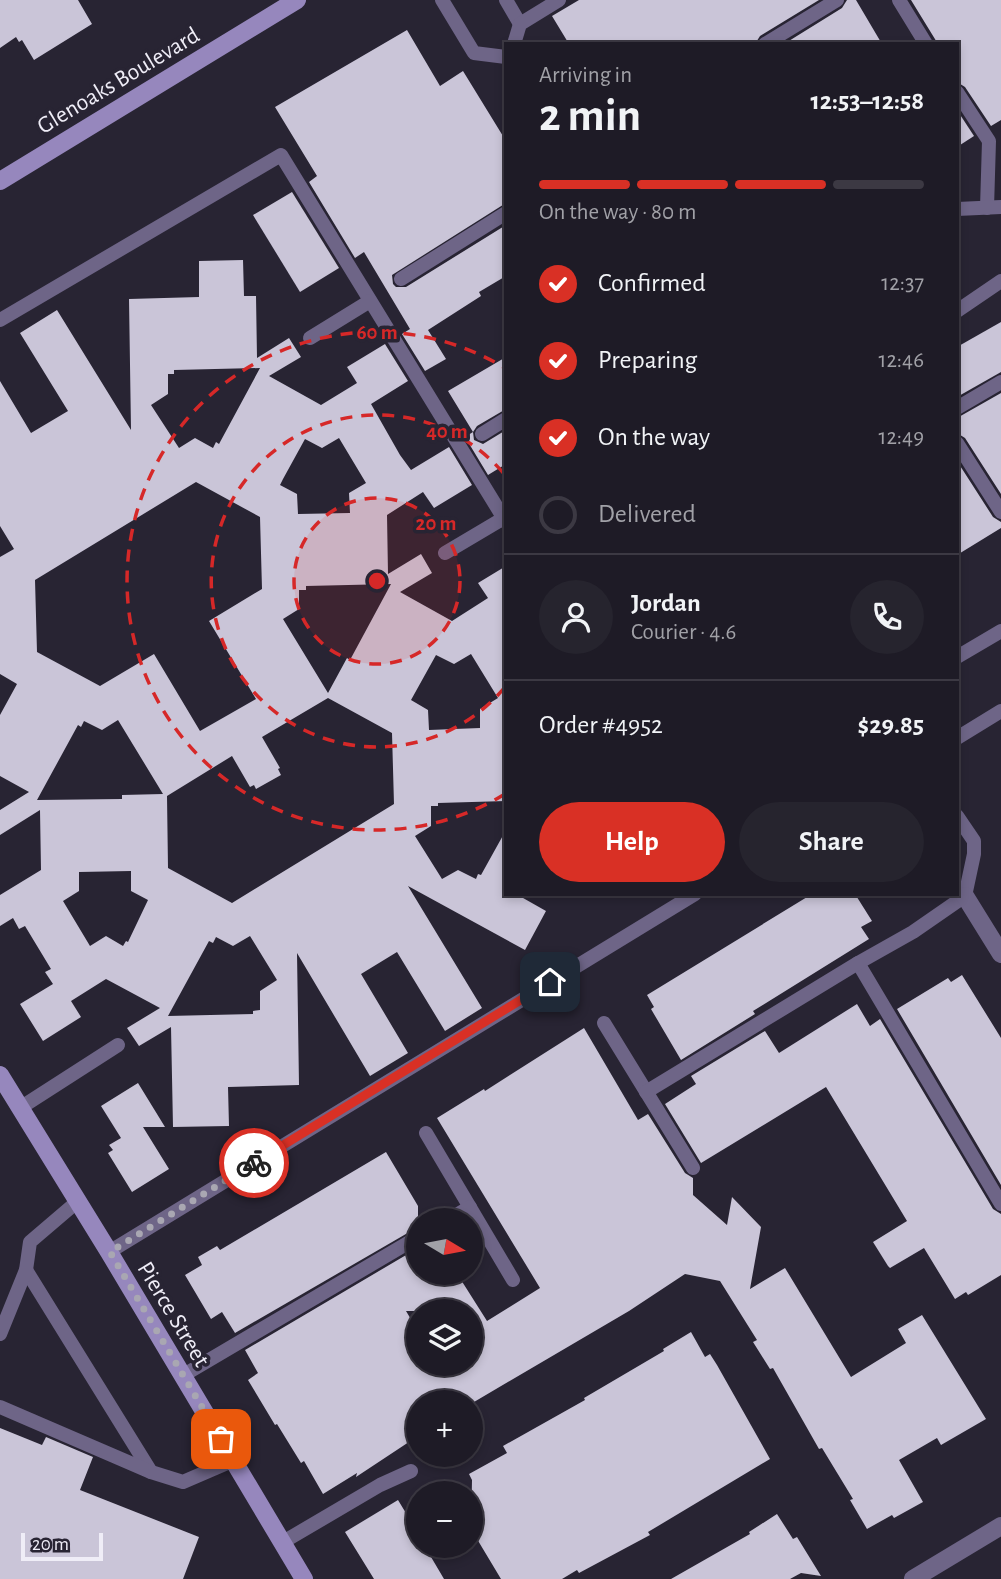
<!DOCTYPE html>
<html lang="en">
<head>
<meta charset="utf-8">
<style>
  :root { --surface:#1e1b26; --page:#26242e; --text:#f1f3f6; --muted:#a1a1a7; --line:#3c3943; --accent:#d93025 }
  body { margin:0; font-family:"Alegreya Sans",sans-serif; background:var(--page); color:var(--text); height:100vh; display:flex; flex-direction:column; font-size:26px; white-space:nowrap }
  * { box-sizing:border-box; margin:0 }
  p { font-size:23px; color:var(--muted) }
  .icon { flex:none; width:38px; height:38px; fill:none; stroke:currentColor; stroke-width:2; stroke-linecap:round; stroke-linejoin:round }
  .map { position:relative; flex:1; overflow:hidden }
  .panel { position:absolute; left:504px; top:42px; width:455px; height:854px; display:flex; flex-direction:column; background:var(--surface); border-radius:0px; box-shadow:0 4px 10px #0003,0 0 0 2px var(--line) }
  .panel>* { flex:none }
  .needle { width:46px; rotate:100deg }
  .controls { position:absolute; left:406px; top:1208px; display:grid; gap:14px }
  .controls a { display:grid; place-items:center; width:77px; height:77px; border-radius:50%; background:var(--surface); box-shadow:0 4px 10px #0003,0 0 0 2px var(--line); font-size:35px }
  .scale { position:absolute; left:21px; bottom:18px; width:82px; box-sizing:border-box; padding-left:7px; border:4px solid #efedf7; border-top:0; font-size:19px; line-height:24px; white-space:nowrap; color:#efedf7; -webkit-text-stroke:5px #282433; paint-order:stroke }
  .pin { position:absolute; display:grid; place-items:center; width:60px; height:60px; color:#fff; margin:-30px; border-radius:14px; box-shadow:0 4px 10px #0006 }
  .courier { position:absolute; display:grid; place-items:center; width:70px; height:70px; margin:-35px; border:5px solid #d93025; border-radius:50%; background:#fff; color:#222; box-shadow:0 2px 9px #0007 }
  .head em { font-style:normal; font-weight:700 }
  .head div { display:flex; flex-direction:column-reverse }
  .head { display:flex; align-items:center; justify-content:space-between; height:119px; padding:0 35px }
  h1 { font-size:46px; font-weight:700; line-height:52px }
  .bar { display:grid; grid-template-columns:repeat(4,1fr); gap:10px 7px; align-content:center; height:84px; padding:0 35px }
  .bar i { height:9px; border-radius:5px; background:var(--line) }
  .bar .on { background:var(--accent) }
  .bar p { grid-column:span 4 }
  .line { display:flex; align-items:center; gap:18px; padding:0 35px; border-top:2px solid var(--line) }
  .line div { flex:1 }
  .round { display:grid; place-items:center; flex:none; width:74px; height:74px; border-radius:37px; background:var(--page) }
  ol { padding:0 35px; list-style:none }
  li { display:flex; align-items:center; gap:21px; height:77px }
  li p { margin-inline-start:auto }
  li .icon { padding:7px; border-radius:50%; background:var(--accent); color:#fff; stroke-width:4 }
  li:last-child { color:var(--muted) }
  li i { width:38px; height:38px; border:4px solid var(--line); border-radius:50% }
  .cta { display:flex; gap:14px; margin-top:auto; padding:14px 35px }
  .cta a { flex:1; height:80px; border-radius:42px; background:var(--accent); color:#fff; font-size:28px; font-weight:700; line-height:80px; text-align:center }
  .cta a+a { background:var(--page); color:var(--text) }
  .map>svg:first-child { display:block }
  .building { fill:#cac5d8; fill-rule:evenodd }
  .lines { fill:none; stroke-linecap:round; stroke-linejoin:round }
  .lane { stroke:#6e6587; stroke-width:14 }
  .street { stroke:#6e6587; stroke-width:18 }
  .secondary { stroke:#9687bd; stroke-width:18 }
  .done { stroke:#a9a7b2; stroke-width:7; stroke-dasharray:0 12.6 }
  .route { stroke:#d93025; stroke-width:9 }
  .ring { fill:none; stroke:#d62828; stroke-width:3.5; stroke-dasharray:12 9 }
  .labels { text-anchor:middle; stroke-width:7; stroke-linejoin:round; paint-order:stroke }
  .street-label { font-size:24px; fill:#efedf7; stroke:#282433 }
  .centre { fill:#d62828; stroke:#282433; stroke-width:3.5 }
  .ring-label { font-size:21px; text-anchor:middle; font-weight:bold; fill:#d62828; stroke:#282433; stroke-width:7; stroke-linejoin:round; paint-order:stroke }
</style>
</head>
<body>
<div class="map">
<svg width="1001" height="1579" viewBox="0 0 1001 1579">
  <rect width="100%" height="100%" fill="#282433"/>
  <!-- building -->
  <g class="building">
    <path d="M0,0H78L92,24L34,60L22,40L19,42L16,37L0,48Z"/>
    <path d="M579,0H819L760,36L755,44H569L552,16Z"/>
    <path d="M847,0H856L882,44H784L842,8Z"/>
    <path d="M911,0H1001V120L991,126L965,87L957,82V44H938Z"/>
    <path d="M407,30L440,86L463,71L506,141V203L392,275L393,284L396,287H406L506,225V276L479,292L481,296L428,330L446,359L425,371L402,334L410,329L364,252L355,258L309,182L317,176L275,107Z"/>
    <path d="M957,110L974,136L957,147Z"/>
    <path d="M292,192L339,268L300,292L253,215Z"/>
    <path d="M243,260L244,296H256L257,358L289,338L301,357L269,376L321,405L357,383L347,367L385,344L408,381L371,404L400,455L411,470L449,447L472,485L434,508L423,492L387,515L388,574L421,554L432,573L400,592L452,621L488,598L478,583L506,566V801L438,803V806H431V826L415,836L442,879L458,870L476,879L478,874L481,875L506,830V894H516L546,911L525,950L408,886L482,1008L445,1031L397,952L361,974L408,1053L370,1076L297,953L299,1085L228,1087L229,1126L173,1127L171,1027L139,1046L127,1028L160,1008L106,979L71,1001L81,1017L43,1041L20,1004L53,984L45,972L51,969L25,926L19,929L13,918L0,926V895L41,870L40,810L0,835V810L29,792L0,776V715L17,684L0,674V557L14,549L0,526V381L31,433L68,411L20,333L57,310L131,430L129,299L199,297V261ZM260,368L219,444L216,442L213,448L195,438L179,448L151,405L168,394V374H174V370ZM339,438L366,483L349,493L350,513L298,514L297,494L280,485L283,479L305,439L322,448ZM196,482L260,517L262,589L209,621L256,699L200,731L154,654L100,686L37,652L35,580ZM391,584L350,660L347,658L328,693L283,619L299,609V590H306V586ZM471,654L498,698L480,709V728L429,730L428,710L411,700L436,655L454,664ZM328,698L392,733L394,804L232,903L168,868L167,796L232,756L250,787L254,785L256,789L281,775L278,769L280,768L262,737ZM118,720L163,794L122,795V799L37,800L78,725L81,727L84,721L102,730ZM131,871V891L148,900L128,942L126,941L123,946L106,936L90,946L63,901L79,891V872ZM250,936L277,980L260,991V1010L253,1011V1014L168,1016L209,941L213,943L216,937L233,946Z"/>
    <path d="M1001,322V372L957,397V347Z"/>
    <path d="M506,357V409L477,426L473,432L448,391Z"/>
    <path d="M1001,393V494L965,438L957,433V418Z"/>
    <path d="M506,430V464L488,475L465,437L473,432L474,440L483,444Z"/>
    <path d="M957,461L993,517L1001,522V528L957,555Z"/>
    <path d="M812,894H855L872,921L861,927L869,939L753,1011L755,1014L681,1060L651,1009L654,1007L647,995Z"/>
    <path d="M962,975L1001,1038V1185L897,1009L948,978L951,982Z"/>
    <path d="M857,1004L870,1026L880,1019L993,1209L1001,1214V1275L968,1295L966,1292L955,1299L924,1248L890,1268L888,1266L873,1242L907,1221L826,1087L701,1163L665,1104L696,1084L691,1076L765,1031L779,1053Z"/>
    <path d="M584,1028L638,1120L648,1114L685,1173L693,1178V1195L727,1225L732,1197L761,1227L750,1289L785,1268L851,1377L906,1343L898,1329L922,1315L986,1419L941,1445L937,1438L899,1460L923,1502L894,1518L892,1515L867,1529L850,1500L853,1499L822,1448L819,1449L773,1368L770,1369L753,1342L757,1340L720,1281L685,1274L629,1311L474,1402H418V1436L356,1477L357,1473L323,1494L304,1461L301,1463L277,1424L275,1425L248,1380L258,1373L245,1350L418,1248V1272H456L487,1321L540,1288L437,1118L484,1089L485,1091ZM406,1311H471V1363H418V1331Z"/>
    <path d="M138,1083L165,1127H143L169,1169L132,1192L108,1153L113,1150L109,1145L121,1138L101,1106Z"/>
    <path d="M386,1152L418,1206V1227L235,1333L222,1312L211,1319L185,1275L202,1265L198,1257L217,1246L220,1250Z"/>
    <path d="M691,1332L705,1357L710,1354L717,1365L770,1459L648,1532L650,1535L579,1573L577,1570L562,1579H501L471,1529L472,1480L469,1474L507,1453L503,1446L585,1400L584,1398L664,1351L663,1349Z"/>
    <path d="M0,1428L42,1445L46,1437L93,1457L80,1490L199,1537L183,1579H0Z"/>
    <path d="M398,1500L415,1528L418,1536V1545H424L444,1579H374L345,1532Z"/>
    <path d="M777,1514L793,1539L797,1537L821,1576L801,1573L790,1579H671L750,1534L749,1532Z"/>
  </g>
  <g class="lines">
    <!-- lane -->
    <g class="lane">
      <path d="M442,0L474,53L506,57"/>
      <path d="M506,0L520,24"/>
      <path d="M899,0L926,44"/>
      <path d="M514,44L520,24L559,0"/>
      <path d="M765,44L837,0"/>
      <path d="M957,92L989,141L987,208"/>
      <path d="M957,209L1001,207"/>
      <path d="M401,279L506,213"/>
      <path d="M957,311L1001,281"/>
      <path d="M0,320L281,155L506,522"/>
      <path d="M310,338L370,301"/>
      <path d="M957,408L1001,382"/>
      <path d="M482,434L506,419"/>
      <path d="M957,443L1001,512"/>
      <path d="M445,553L504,518"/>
      <path d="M957,657L1001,631"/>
      <path d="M957,738L1001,711"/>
      <path d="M858,963L1001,1204"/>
      <path d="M604,1023L693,1168"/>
      <path d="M646,1092L858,963L913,932L965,896L974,854V841L957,816"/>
      <path d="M20,1108L118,1045"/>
      <path d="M426,1133L513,1280"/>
      <path d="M448,1220L470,1207"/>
      <path d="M109,1252L695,894"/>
      <path d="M26,1270L151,1472"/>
      <path d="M0,1334L26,1270L30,1242L78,1201"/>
      <path d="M182,1376L418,1237"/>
      <path d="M0,1407L151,1472L183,1482L234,1460"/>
      <path d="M283,1542L380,1485L411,1471"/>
    </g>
    <!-- street -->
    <g class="street">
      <path d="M965,896L1001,954"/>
      <path d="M913,1579L1001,1526"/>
    </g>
    <!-- secondary -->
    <g class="secondary">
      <path d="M0,181L297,0"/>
      <path d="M0,1075L109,1252L304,1579"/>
    </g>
  </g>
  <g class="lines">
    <!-- done -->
    <path class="done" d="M221,1439L110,1252L254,1163"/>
    <!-- route -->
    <path class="route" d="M254,1163L550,982"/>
  </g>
  <!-- distance rings -->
  <circle cx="377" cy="581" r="83" fill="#d62828" fill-opacity=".12"/>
  <g class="ring">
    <circle cx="377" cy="581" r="83"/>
    <path d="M505 687A166 166 0 1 1 505 475"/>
    <path d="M505 794A249 249 0 1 1 505 368"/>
  </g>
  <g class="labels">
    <!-- street labels -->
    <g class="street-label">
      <text transform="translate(118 80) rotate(-31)" y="8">Glenoaks Boulevard</text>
      <text transform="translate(174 1314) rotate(59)" y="8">Pierce Street</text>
    </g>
  </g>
  <circle cx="377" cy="581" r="10" class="centre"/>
  <g class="ring-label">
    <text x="377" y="339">60 m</text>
    <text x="447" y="438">40 m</text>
    <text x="436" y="530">20 m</text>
  </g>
</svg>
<div class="controls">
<a><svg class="needle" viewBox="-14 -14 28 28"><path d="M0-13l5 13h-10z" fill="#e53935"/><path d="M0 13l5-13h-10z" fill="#a1a1a7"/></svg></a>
<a><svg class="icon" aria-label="layers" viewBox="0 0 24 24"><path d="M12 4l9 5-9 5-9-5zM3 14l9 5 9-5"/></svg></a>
<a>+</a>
<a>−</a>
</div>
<div class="scale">20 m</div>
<div class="pin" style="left:221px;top:1439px;background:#ea580c"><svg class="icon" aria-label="bag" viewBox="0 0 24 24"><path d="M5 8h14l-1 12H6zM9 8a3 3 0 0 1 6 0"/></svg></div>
<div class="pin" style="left:550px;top:982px;background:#1f2937"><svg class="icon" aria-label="home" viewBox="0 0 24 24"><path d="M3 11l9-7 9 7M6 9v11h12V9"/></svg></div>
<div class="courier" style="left:254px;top:1163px"><svg class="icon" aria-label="bike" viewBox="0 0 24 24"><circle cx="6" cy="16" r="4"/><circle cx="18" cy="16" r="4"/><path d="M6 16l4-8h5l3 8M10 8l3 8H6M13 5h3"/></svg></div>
<section class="panel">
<div class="head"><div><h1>2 min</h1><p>Arriving in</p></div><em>12:53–12:58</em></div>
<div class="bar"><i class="on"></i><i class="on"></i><i class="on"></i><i></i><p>On the way · 80 m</p></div>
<ol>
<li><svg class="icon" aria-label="check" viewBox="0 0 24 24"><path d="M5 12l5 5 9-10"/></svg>Confirmed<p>12:37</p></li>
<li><svg class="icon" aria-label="check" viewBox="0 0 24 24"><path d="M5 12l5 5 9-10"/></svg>Preparing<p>12:46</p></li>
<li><svg class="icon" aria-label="check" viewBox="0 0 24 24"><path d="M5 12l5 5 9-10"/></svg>On the way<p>12:49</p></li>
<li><i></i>Delivered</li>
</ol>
<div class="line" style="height:126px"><a class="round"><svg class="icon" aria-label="person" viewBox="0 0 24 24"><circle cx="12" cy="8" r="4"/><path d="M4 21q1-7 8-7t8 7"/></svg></a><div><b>Jordan</b><p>Courier · 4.6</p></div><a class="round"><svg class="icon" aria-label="phone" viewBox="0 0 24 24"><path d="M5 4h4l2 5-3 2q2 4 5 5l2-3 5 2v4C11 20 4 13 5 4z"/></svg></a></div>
<div class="line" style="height:91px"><div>Order #4952</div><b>$29.85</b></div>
<div class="cta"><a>Help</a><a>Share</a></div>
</section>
</div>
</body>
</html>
